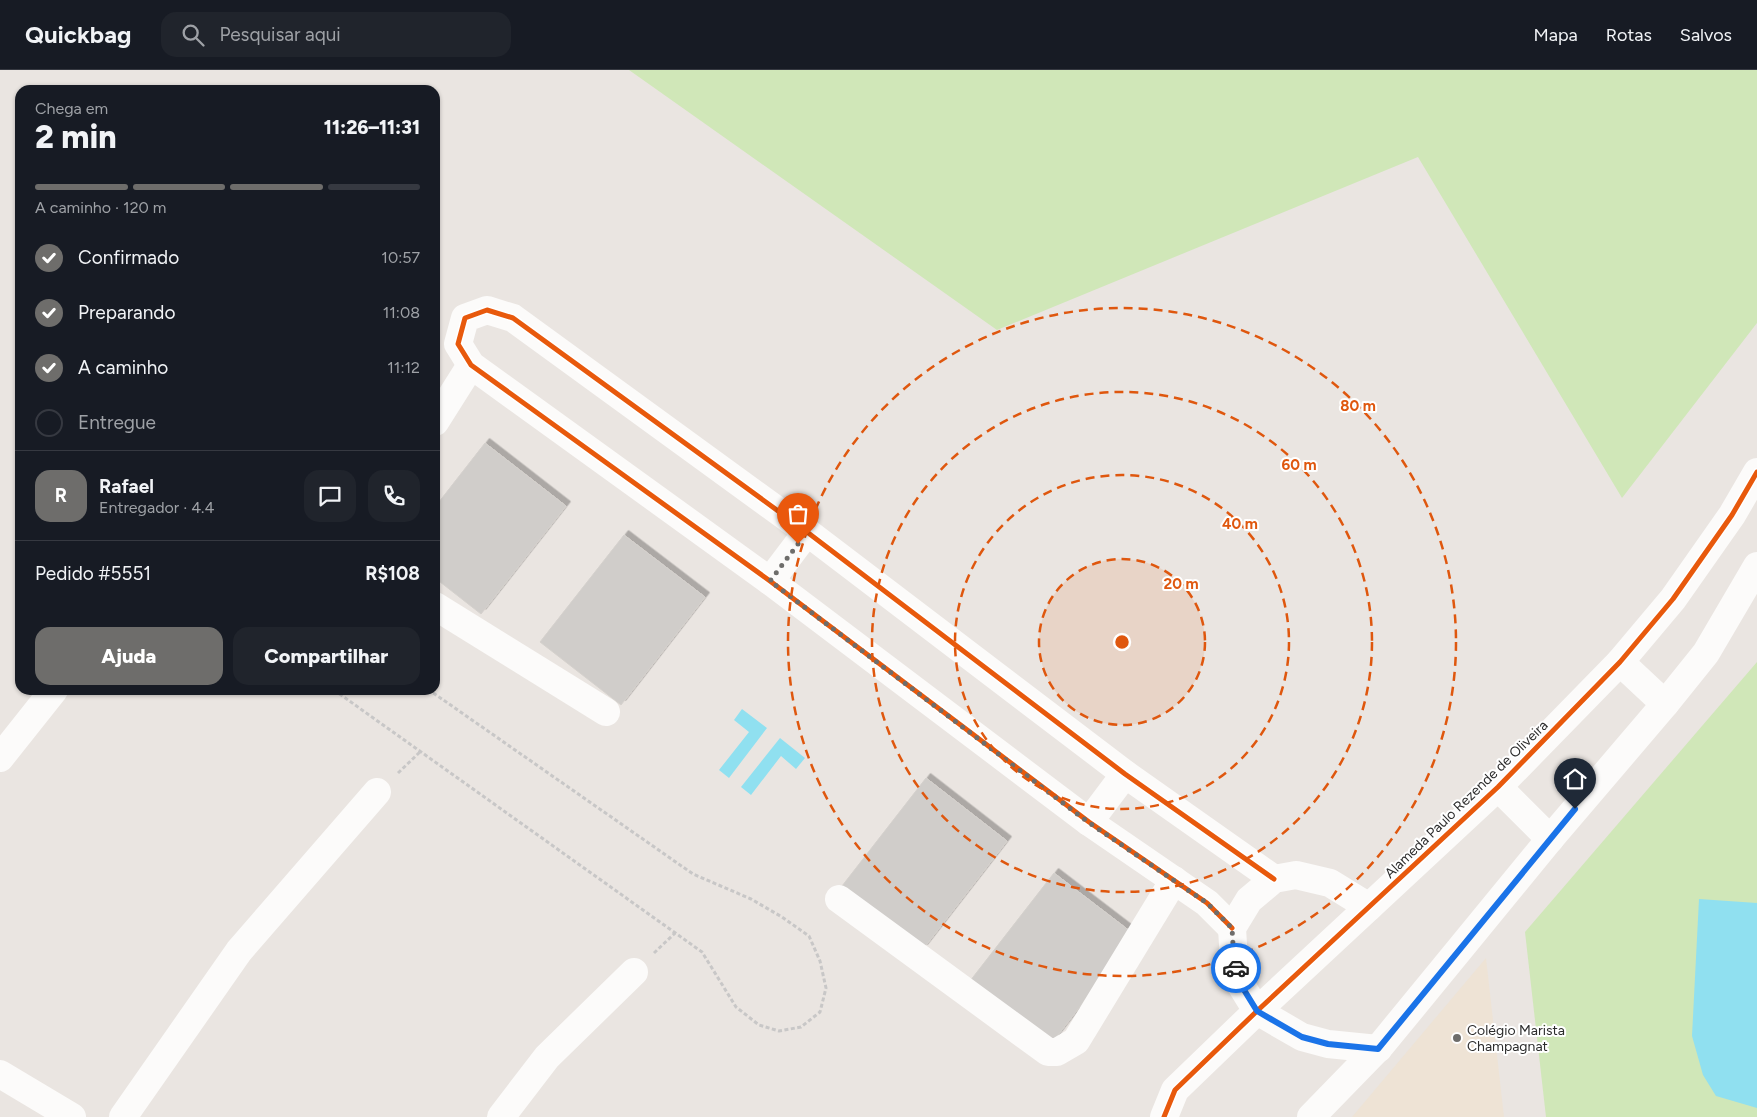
<!DOCTYPE html>
<html lang="pt">
<head>
<meta charset="utf-8">
<style>
  :root { --surface:#171b24; --page:#20242c; --text:#f1f3f6; --muted:#9ea1a6; --line:#363941; --accent:#6e6d6b }
  body { margin:0; font-family:Figtree,sans-serif; background:var(--page); color:var(--text); height:100vh; display:flex; flex-direction:column; font-size:19px; white-space:nowrap }
  * { box-sizing:border-box; margin:0 }
  p { font-size:16px; color:var(--muted) }
  .icon { flex:none; width:28px; height:28px; fill:none; stroke:currentColor; stroke-width:2; stroke-linecap:round; stroke-linejoin:round }
  .map { position:relative; flex:1; overflow:hidden }
  .drawer { position:absolute; left:15px; top:15px; width:425px; height:610px; display:flex; flex-direction:column; background:var(--surface); border-radius:15px; box-shadow:0 1px 4px #0004 }
  .drawer>* { flex:none }
  .pin { position:absolute; display:grid; place-items:center; width:42px; height:42px; color:#fff; margin:-51px -21px; border-radius:50% 50% 50% 0; rotate:-45deg; box-shadow:0 0 5px #0007 }
  .pin .icon { rotate:45deg }
  .courier { position:absolute; display:grid; place-items:center; width:50px; height:50px; margin:-25px; border:4px solid #1a73e8; border-radius:50%; background:#fff; color:#222; box-shadow:0 1px 6px #0007 }
  .headline em { font-style:normal; font-weight:800 }
  .headline div { display:flex; flex-direction:column-reverse }
  .headline { display:flex; align-items:center; justify-content:space-between; height:85px; padding:0 20px }
  h1 { font-size:32px; font-weight:800; line-height:38px }
  .bar { display:grid; grid-template-columns:repeat(4,1fr); gap:8px 5px; align-content:center; height:60px; padding:0 20px }
  .bar i { height:6px; border-radius:4px; background:var(--line) }
  .bar .active { background:var(--accent) }
  .bar p { grid-column:span 4 }
  .line { display:flex; align-items:center; gap:12px; padding:0 20px; border-top:1px solid var(--line) }
  .line div { flex:1 }
  .round { display:grid; place-items:center; flex:none; width:52px; height:52px; border-radius:15px; background:var(--page) }
  ol { padding:0 20px; list-style:none }
  li { display:flex; align-items:center; gap:15px; height:55px }
  li p { margin-inline-start:auto }
  li .icon { padding:5px; border-radius:50%; background:var(--accent); color:#fff; stroke-width:4 }
  li:last-child { color:var(--muted) }
  li i { width:28px; height:28px; border:2px solid var(--line); border-radius:50% }
  .cta { display:flex; gap:10px; margin-top:auto; padding:10px 20px }
  .cta a { flex:1; height:58px; border-radius:15px; background:var(--accent); color:#fff; font-size:20px; font-weight:800; line-height:58px; text-align:center }
  .cta a+a { background:var(--page); color:var(--text) }
  header { display:flex; align-items:center; gap:30px; box-sizing:border-box; height:70px; padding:0 25px; background:var(--surface); border-bottom:1px solid var(--line) }
  header strong { font-size:24px }
  nav { display:flex; gap:28px; margin-inline-start:auto; font-size:18px }
  .search { width:350px; height:45px; background:var(--page); display:flex; align-items:center; gap:12px; box-sizing:border-box; padding:0 18px; border-radius:15px; color:var(--muted); font-size:19px }
  .map>svg:first-child { display:block }
  .education { fill:#eee3d5 }
  .green { fill:#d0e7b8 }
  .water { fill:#90e0f0 }
  .building { fill:#d0cdca; stroke:#d5d1cd; filter:url(#shadow) }
  .lines { fill:none; stroke-linecap:round; stroke-linejoin:round }
  .path { stroke:#c8c7c7; stroke-width:3; stroke-dasharray:4 2.5; stroke-linecap:butt }
  .street { stroke:#fcfbfa; stroke-width:28 }
  .cycleway-casing { stroke:#fff; stroke-width:8 }
  .cycleway { stroke:#e8590c; stroke-width:5 }
  .done { stroke:#6e6d6b; stroke-width:5; stroke-dasharray:0 9 }
  .route { stroke:#1a73e8; stroke-width:6 }
  .ring { fill:none; stroke:#df570e; stroke-width:2.5; stroke-dasharray:9 6 }
  .poi-dot { fill:#6e6d6b; stroke:#fff; stroke-width:2 }
  .labels { text-anchor:middle; stroke-width:4; stroke-linejoin:round; paint-order:stroke }
  .street-label { font-size:14px; fill:#2c2c2c; stroke:#fff }
  .poi-label { font-size:14px; fill:#2c2c2c; stroke:#fff; text-anchor:start }
  .centre { fill:#df570e; stroke:#fff; stroke-width:2.5 }
  .ring-label { font-size:15px; text-anchor:middle; font-weight:bold; fill:#df570e; stroke:#fff; stroke-width:4; stroke-linejoin:round; paint-order:stroke }
</style>
</head>
<body>
<header>
<strong>Quickbag</strong>
<div class="search"><svg class="icon" aria-label="search" viewBox="0 0 24 24"><circle cx="10" cy="10" r="6"/><path d="M15 15l6 6"/></svg>Pesquisar aqui</div>
<nav><a>Mapa</a><a>Rotas</a><a>Salvos</a></nav>
</header>
<div class="map">
<svg width="1757" height="1047" viewBox="0 0 1757 1047">
  <defs>
    <filter id="shadow"><feDropShadow dx="4.5" dy="-4.5" stdDeviation="0" flood-color="#0004"/></filter>
  </defs>
  <rect width="100%" height="100%" fill="#eae5e1"/>
  <!-- education -->
  <path class="education" d="M1486,888L1504,1047H1352Z"/>
  <!-- green -->
  <g class="green">
    <path d="M629,0H1757V253L1622,428L1418,87L997,260Z"/>
    <path d="M1757,592V1047H1546L1525,862Z"/>
  </g>
  <!-- water -->
  <g class="water">
    <path d="M742,639L767,658L729,708L719,700L749,662L734,650Z"/>
    <path d="M780,668L805,688L796,699L781,686L751,725L741,717Z"/>
    <path d="M1699,829L1757,833V1038L1716,1026L1703,1005L1692,966Z"/>
  </g>
  <!-- building -->
  <g class="building">
    <path d="M485,373L566,436L481,544L435,508V437Z"/>
    <path d="M624,465L705,527L621,635L540,572Z"/>
    <path d="M926,708L1007,771L923,879L842,816Z"/>
    <path d="M1054,803L1135,865L1051,974L970,911Z"/>
  </g>
  <g class="lines">
    <!-- path -->
    <g class="path">
      <path d="M334,620L702,882L736,937L759,955L779,961L801,957L820,942L826,918L820,891L809,866L782,847L751,829L693,804L429,620"/>
      <path d="M398,703L421,681"/>
      <path d="M654,883L675,863"/>
    </g>
    <!-- street -->
    <g class="street">
      <path d="M435,352L471,295"/>
      <path d="M770,511L807,462"/>
      <path d="M435,536L606,642"/>
      <path d="M1620,592L1665,634"/>
      <path d="M0,688L54,620"/>
      <path d="M1498,717L1550,769"/>
      <path d="M1089,752L1125,704"/>
      <path d="M839,829L1048,982H1057L1076,971L1174,810"/>
      <path d="M1369,837L1330,813L1296,805L1274,809L1249,830L1232,858L1234,891L1241,915L1257,941L1302,967L1328,974L1378,979"/>
      <path d="M1232,858L1207,833L1089,752L770,511L471,295L458,274L465,248L487,240L513,248L807,462L1125,704L1274,809"/>
      <path d="M0,1004L72,1047"/>
      <path d="M123,1047L239,881L377,722"/>
      <path d="M501,1047L547,987L634,902"/>
      <path d="M1164,1047L1175,1020L1257,941L1498,717L1620,592L1673,529L1732,445L1757,402"/>
      <path d="M1311,1047L1382,974L1550,769L1665,634L1706,583L1757,496"/>
    </g>
    <defs>
      <g id="cycleway">
        <path d="M1232,858L1207,833L1089,752L770,511L471,295L458,274L465,248L487,240L513,248L807,462L1125,704L1274,809"/>
        <path d="M1164,1047L1175,1020L1257,941L1498,717L1620,592L1673,529L1732,445L1757,402"/>
      </g>
    </defs>
    <!-- cycleway casing -->
    <use href="#cycleway" class="cycleway-casing"/>
    <!-- cycleway -->
    <use href="#cycleway" class="cycleway"/>
  </g>
  <g class="lines">
    <!-- done -->
    <path class="done" d="M798,474L770,511L1088,752L1207,833L1232,858L1234,891L1236,898"/>
    <!-- route -->
    <path class="route" d="M1236,898L1241,915L1257,941L1302,967L1328,974L1378,979L1575,739"/>
  </g>
  <!-- distance rings -->
  <circle cx="1122" cy="572" r="83" fill="#df570e" fill-opacity=".12"/>
  <g class="ring">
    <circle cx="1122" cy="572" r="83"/>
    <circle cx="1122" cy="572" r="167"/>
    <circle cx="1122" cy="572" r="250"/>
    <circle cx="1122" cy="572" r="334"/>
  </g>
  <!-- markers -->
  <circle class="poi-dot" cx="1457" cy="968" r="5"/>
  <g class="labels">
    <!-- street labels -->
    <g class="street-label">
      <text transform="translate(1466 729) rotate(-44)" y="5">Alameda Paulo Rezende de Oliveira</text>
    </g>
    <!-- poi labels -->
    <g class="poi-label">
      <text x="1467" y="965">Colégio Marista<tspan x="1467" dy="16">Champagnat</tspan></text>
    </g>
  </g>
  <circle cx="1122" cy="572" r="8" class="centre"/>
  <g class="ring-label">
    <text x="1358" y="341">80 m</text>
    <text x="1299" y="400">60 m</text>
    <text x="1240" y="459">40 m</text>
    <text x="1181" y="519">20 m</text>
  </g>
</svg>
<div class="pin" style="left:798px;top:474px;background:#ea580c"><svg class="icon" aria-label="bag" viewBox="0 0 24 24"><path d="M5 8h14l-1 12H6zM9 8a3 3 0 0 1 6 0"/></svg></div>
<div class="pin" style="left:1575px;top:739px;background:#1f2937"><svg class="icon" aria-label="home" viewBox="0 0 24 24"><path d="M3 11l9-7 9 7M6 9v11h12V9"/></svg></div>
<div class="courier" style="left:1236px;top:898px"><svg class="icon" aria-label="car" viewBox="0 0 24 24"><path d="M5 17H2v-5l4-1 3-4h7l3 4 3 1v5h-3M9 17h6M6 11h13"/><circle cx="7" cy="17" r="2"/><circle cx="17" cy="17" r="2"/></svg></div>
<section class="drawer">
<div class="headline"><div><h1>2 min</h1><p>Chega em</p></div><em>11:26–11:31</em></div>
<div class="bar"><i class="active"></i><i class="active"></i><i class="active"></i><i></i><p>A caminho · 120 m</p></div>
<ol>
<li><svg class="icon" aria-label="check" viewBox="0 0 24 24"><path d="M5 12l5 5 9-10"/></svg>Confirmado<p>10:57</p></li>
<li><svg class="icon" aria-label="check" viewBox="0 0 24 24"><path d="M5 12l5 5 9-10"/></svg>Preparando<p>11:08</p></li>
<li><svg class="icon" aria-label="check" viewBox="0 0 24 24"><path d="M5 12l5 5 9-10"/></svg>A caminho<p>11:12</p></li>
<li><i></i>Entregue</li>
</ol>
<div class="line" style="height:90px"><b class="round" style="background:var(--accent);color:#fff">R</b><div><b>Rafael</b><p>Entregador · 4.4</p></div><a class="round"><svg class="icon" aria-label="chat" viewBox="0 0 24 24"><path d="M4 5h16v11H9l-5 4z"/></svg></a><a class="round"><svg class="icon" aria-label="phone" viewBox="0 0 24 24"><path d="M5 4h4l2 5-3 2q2 4 5 5l2-3 5 2v4C11 20 4 13 5 4z"/></svg></a></div>
<div class="line" style="height:65px"><div>Pedido #5551</div><b>R$108</b></div>
<div class="cta"><a>Ajuda</a><a>Compartilhar</a></div>
</section>
</div>
</body>
</html>
